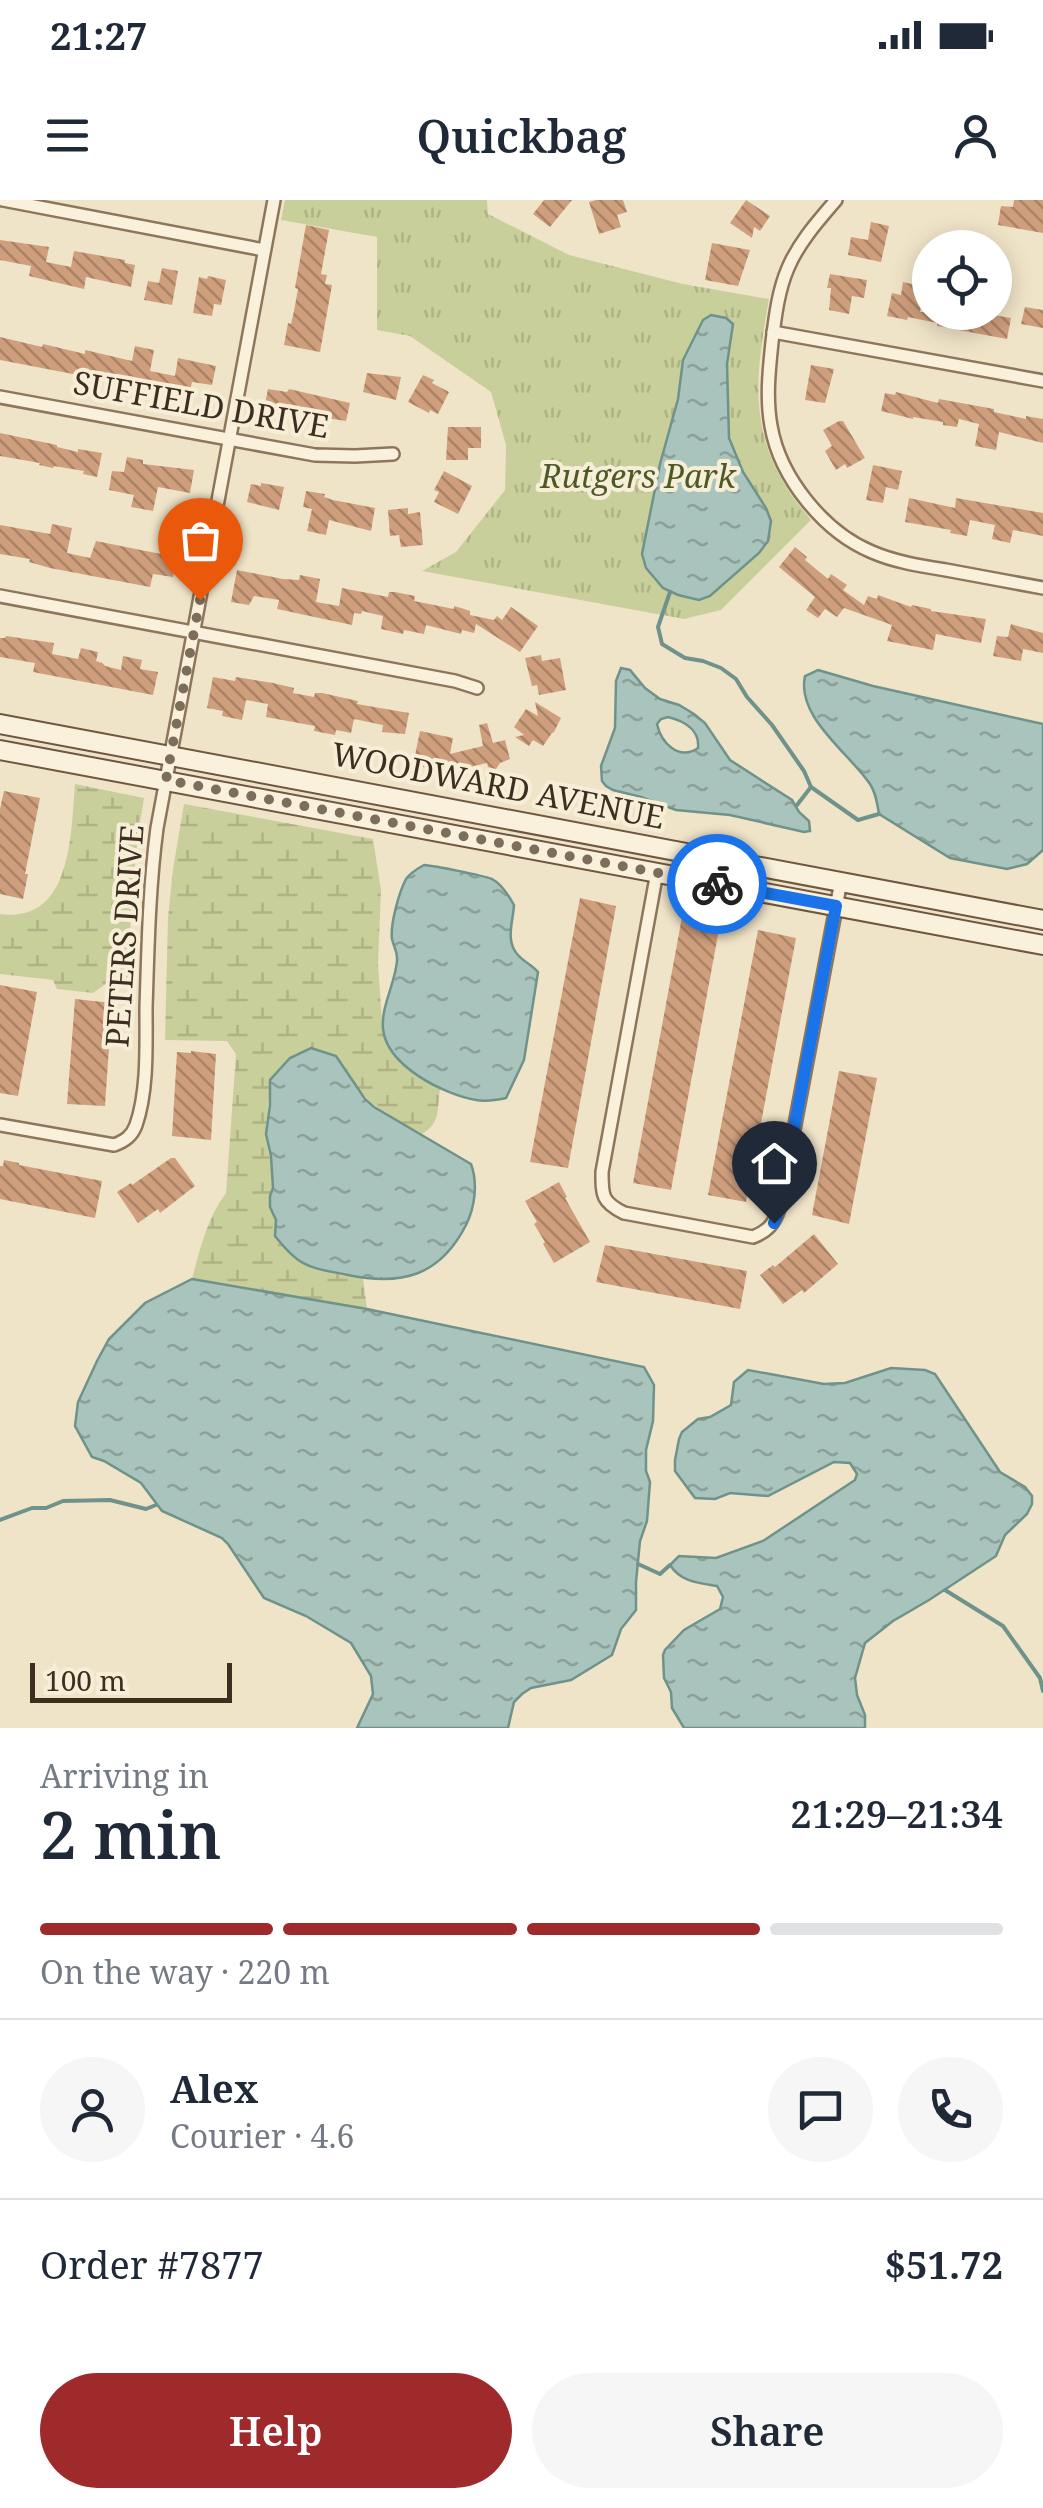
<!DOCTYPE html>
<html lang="en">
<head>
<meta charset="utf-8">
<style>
  :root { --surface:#fff; --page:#f6f6f7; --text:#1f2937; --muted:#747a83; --line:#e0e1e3; --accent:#9e2a2b }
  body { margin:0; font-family:"Noto Serif",serif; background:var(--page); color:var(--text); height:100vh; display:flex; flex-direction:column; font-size:38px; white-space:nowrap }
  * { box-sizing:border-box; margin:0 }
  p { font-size:32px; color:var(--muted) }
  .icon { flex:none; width:55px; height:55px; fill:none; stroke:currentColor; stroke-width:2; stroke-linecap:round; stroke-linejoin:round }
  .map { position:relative; height:1528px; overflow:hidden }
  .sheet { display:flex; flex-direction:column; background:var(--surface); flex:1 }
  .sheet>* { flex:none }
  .tools { position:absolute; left:912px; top:30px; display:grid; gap:20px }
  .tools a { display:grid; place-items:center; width:100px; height:100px; border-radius:50%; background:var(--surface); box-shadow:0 5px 25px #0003; font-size:50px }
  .scale { position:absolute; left:30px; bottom:25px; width:202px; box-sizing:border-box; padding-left:10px; border:5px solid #3d2e20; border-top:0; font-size:28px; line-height:35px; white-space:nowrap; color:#3d2e20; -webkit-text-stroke:8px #f7eed8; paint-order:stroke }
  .pin { position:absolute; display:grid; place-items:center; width:85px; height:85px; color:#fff; margin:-102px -42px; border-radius:50% 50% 50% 0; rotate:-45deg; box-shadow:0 0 10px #0007 }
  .pin .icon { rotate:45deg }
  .courier { position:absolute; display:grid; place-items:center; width:100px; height:100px; margin:-50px; border:8px solid #1a73e8; border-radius:50%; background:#fff; color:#222; box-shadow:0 2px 12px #0007 }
  .head em { font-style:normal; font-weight:600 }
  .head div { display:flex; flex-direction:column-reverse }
  .head { display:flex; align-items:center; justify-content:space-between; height:170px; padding:0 40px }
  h1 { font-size:65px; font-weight:600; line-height:75px }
  .bar { display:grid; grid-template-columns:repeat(4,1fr); gap:15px 10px; align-content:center; height:120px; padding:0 40px }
  .bar i { height:12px; border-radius:8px; background:var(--line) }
  .bar .active { background:var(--accent) }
  .bar p { grid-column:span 4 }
  .line { display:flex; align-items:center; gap:25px; padding:0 40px; border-top:2px solid var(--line) }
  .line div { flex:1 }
  .round { display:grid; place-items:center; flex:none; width:105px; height:105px; border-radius:52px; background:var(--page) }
  .button { display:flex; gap:20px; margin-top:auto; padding:20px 40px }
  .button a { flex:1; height:115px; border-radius:60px; background:var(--accent); color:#fff; font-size:40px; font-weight:600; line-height:115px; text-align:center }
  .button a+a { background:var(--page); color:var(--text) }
  .status { display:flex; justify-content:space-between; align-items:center; height:70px; padding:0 50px; background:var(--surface); direction:ltr }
  .status svg { height:28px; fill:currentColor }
  header { display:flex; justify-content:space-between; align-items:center; height:130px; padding:0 40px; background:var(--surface); font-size:45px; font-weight:600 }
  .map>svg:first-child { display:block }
  .grass { fill:url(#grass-tufts) }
  .wetland { fill:url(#wetland-marsh) }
  .water { fill:url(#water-ripples); stroke:#6f938a; stroke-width:2.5; fill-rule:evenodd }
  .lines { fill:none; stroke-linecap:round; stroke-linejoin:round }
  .stream { stroke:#6f938a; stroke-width:4 }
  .building { fill:url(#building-back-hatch) }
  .street-casing { stroke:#8d765c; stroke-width:16 }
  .secondary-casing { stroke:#6f573f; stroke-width:22 }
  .street { stroke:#faf1dc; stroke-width:11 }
  .secondary { stroke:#faf1dc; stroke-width:18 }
  .done { stroke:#7c6e5b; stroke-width:10; stroke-dasharray:0 18 }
  .route { stroke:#1a73e8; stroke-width:12 }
  .labels { text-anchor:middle; stroke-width:8; stroke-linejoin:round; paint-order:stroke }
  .street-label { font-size:32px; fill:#3d2e20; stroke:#f7eed8 }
  .park-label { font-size:32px; font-style:italic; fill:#4d5a26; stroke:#f7eed8 }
</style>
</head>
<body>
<div class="status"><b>21:27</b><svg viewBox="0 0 49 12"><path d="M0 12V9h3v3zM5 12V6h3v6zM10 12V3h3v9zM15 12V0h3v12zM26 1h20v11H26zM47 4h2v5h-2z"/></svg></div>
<header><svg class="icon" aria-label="menu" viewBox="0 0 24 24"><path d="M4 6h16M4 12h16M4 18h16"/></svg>Quickbag<svg class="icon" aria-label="person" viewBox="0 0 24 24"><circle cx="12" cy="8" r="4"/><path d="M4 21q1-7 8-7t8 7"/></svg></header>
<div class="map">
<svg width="1043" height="1528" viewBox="0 0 1043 1528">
  <defs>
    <pattern id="grass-tufts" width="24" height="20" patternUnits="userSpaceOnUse" patternTransform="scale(2.5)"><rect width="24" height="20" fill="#c9cf9b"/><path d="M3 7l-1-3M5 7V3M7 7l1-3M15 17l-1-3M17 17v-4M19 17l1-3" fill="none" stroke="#aeb285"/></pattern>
    <pattern id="wetland-marsh" width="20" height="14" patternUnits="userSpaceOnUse" patternTransform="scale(2.5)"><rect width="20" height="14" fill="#c9cf9b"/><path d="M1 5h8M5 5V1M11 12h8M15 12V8" fill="none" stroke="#aeb285"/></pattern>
    <pattern id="water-ripples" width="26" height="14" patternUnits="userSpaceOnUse" patternTransform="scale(2.5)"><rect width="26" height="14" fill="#a9c4bc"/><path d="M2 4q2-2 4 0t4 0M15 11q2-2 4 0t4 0" fill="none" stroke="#8ba098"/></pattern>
    <pattern id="building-back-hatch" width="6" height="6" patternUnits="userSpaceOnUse" patternTransform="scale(2.5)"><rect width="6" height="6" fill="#cf9f7d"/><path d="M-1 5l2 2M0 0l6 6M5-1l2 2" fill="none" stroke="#a98266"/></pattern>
  </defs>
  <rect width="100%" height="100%" fill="#f0e4c8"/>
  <!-- grass -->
  <path class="grass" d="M285,0H487L488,14L569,55L683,84L769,99C757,168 747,225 787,288C793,299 803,309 811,320L721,410L684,419L422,371L456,352L505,290L506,245L491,192L410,136L377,130V37L281,20Z"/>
  <!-- wetland -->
  <g class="wetland">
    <path d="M75,584L144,598C133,660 130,722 128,785L107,783L93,793L57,789L53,780L0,774V714C72,724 71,634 75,584Z"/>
    <path d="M184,604L373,639L381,690L378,764L383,835L404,864L440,889C437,909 441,923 422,934C375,910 364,901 336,856L270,880C270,897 267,913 266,930C265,951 279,975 270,996L312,1067L363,1078L367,1109L192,1079C200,1049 207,1018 226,993L236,854L227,841L165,840L168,718L173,669Z"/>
  </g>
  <!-- water -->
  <g class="water">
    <path d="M711,115L726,118L733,124L727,164L729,238L743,272L766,308L771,321L768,341L759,353L710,396L699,400L678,395L663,388L646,368L642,354L660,264L678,199L683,160L703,120Z"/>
    <path d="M621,468L630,470L645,488L660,499L679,505L694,514L705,523L730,560L792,600L799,612L809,621L810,631L804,632L730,615L676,610L641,597L613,590L606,586L602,581L601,566L615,528L616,481ZM668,517C684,521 700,530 698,548C679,561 661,543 657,524L661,519Z"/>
    <path d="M818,470L873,486L1043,524V650L1027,664L1007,669L950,658L879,614C877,603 876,593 870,584C849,553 796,517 805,476Z"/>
    <path d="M424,665C436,666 481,675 492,679C502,684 509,696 514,705C513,722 505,741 518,755C524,762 532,765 538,772L524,860L506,898C497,900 486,902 476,900C443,894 387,866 383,829C381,806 395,784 397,761C398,752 394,748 392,739C390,725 399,692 406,679C411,672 417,669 424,665Z"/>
    <path d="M311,848L336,856L365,899L374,907L471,964C478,983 475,1007 466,1025C440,1076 402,1086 348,1075C309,1067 301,1069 275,1036L276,1020L270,1007V996L273,988L271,956L266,934L270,905V880L290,858Z"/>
    <path d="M192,1079L367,1109L644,1167L654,1185L653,1221L646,1250V1271L650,1282L647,1321L640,1341L636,1382V1410L621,1429L612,1455L571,1480L531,1488L522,1494L514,1502L508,1528H357L373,1494L371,1476L351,1443L306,1416L264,1398L228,1344L222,1338L162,1311L141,1283L104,1261L92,1257L75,1226L78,1202L97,1161L109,1139L145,1103Z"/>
    <path d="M891,1168L925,1170L935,1174L1000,1272L1025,1287L1032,1296V1304L1027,1314L1005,1335L996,1356L929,1400L893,1421L865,1443L855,1478L857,1495L865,1515V1528H684L672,1508L671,1492L664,1478L663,1455L665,1450L684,1430L720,1409L723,1397L717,1386C698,1383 681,1382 670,1365L679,1356L716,1358L763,1341L855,1280L857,1274L850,1263L834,1262L768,1296L730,1293L715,1299L695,1298L675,1271V1260L679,1239L682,1232L698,1219L710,1217L731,1205L734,1182L748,1170L824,1184L845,1183Z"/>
  </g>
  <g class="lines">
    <!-- stream -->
    <g class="stream">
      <path d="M670,392L658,427L662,444L685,458L703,461L721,468L736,479L747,497L772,525L804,571L811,587L858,620L879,614"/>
      <path d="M797,605L811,587"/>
      <path d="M0,1320L32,1308H46L63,1301L110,1300L146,1309L156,1305"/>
      <path d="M638,1364L660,1374L670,1365"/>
      <path d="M945,1390L1003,1426L1040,1478L1043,1491"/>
    </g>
  </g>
  <!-- building -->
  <g class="building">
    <path d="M544,0H572L550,27L533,14Z"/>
    <path d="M596,0H623L627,12L617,15L621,27L599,34L589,2Z"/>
    <path d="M746,0L770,16L760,31L754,27L752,38L730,23Z"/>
    <path d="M1014,0H1043V33L998,25L1001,6L1013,7Z"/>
    <path d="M871,22L889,26L881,62L848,55L851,37L868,40Z"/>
    <path d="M306,25L329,30L321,74L327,75L325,84L332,85L320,152L284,145L288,123L291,124L294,111L298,89L295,88Z"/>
    <path d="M0,40L49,47L46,62L71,67L74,51L125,60V63L135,65L131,87L86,77L84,89L29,76L31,66L0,60Z"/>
    <path d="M712,43L750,50L738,86L705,80Z"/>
    <path d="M162,68L178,71L172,105L144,100L148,81L159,83Z"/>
    <path d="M830,74L867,80L864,98L852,96L849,114L829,110L831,88H827Z"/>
    <path d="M208,76L226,80L221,105L214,104L212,116L193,113L199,77L207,79Z"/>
    <path d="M903,82L925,87L920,112H994L993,115L1011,118L1007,139L937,126V123L908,117L907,120L887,116L892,93L901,95Z"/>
    <path d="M1025,107L1043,110V128L1021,124Z"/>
    <path d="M0,137L42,147L43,144L85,154V150L132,161L135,146L154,150L150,171L175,176L178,158L216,166L212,185L192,182L189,196L137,186V183L129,180L106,175V178L100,177L99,179L0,160Z"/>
    <path d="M811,165L834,169L825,203L805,200Z"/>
    <path d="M367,173L401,177L396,200L363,192Z"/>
    <path d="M423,175L434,180L432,183L449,192L438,214L430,210L429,213L408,202Z"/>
    <path d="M268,189L287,192L289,189L350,203L346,221L264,209Z"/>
    <path d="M896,192L938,203L939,199L994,209V212L1026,219V216L1043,219V243L999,232L996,250L975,246L979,224L959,219L957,227L943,225V222L913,217V219L881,211L885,193L895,195Z"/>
    <path d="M839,221H843L865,258L847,268L845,264L836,270L825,251L832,246L823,230Z"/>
    <path d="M448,227H481V248H468V260H446Z"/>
    <path d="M0,233L57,245V247L78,252V249L102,253L97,277L83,274L84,271L54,266L53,268L39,265L40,263L0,256Z"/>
    <path d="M127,257L143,260V264L194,270L190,293L158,287L153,311L131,307L134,295L109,290L112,271L124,272Z"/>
    <path d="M873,265L902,271L898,290L886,287L883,303L866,300Z"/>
    <path d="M444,271L472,286L458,314L434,302L439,292L434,290Z"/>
    <path d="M261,283L284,287L279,310L247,302L251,284L261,286Z"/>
    <path d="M306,291L325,294L324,297L333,300L375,308L371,331L329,320L326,335L307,331L312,309L303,307Z"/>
    <path d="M909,298L955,308L956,298L1043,313V336L1013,330L1010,343L992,339L995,325L970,320L967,336L950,333L951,330L905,322Z"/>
    <path d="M408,308V314L420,312L423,345L401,347L399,335L390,336L388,310Z"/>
    <path d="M52,324L72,328L67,353L90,358L96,341L161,354L177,358L173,377L153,374L150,387L50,368L29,362L30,359L0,354V325L50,334Z"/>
    <path d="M795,347L807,357L805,360L828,379L831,374L847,385L843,390L864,405L868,396L877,399L878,395L911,407L912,405L931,409V411L986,419L981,443L936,434L933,450L887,441L892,425L844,408L837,417L825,409L818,418L806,410L815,397L779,367Z"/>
    <path d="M237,370L283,379L299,380L300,375L320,379L316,402L339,406L342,388L388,397L389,392H395L415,396L414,401L454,409V406L461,408L470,411V415L494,420L497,416L502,420L511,407L538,426L520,452L476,424L474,433L462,430L461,434L426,425L424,434L404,430L403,434L381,429L383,416L362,411L361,414L354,413L352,425L277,409L279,400L254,396L249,405L231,402Z"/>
    <path d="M1011,424L1043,433V453L1023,449L1021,461L993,456L997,436L1008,437Z"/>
    <path d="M6,436L54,443L52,454L78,459L81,448L98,452L96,461L102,463L105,466L121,470L123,456L142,460L140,469L158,472L153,495L33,472L35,463L0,457V438H5Z"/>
    <path d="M541,455L542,461L560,458L566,490L539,495L537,485L532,486L525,458Z"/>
    <path d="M213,477L235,481L236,477L273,483L294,488L293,493L314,497L315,493H322L358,501L357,504L409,513L405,534L382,532L383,525L354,519L351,533L336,530L335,535L314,531L315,526L266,517L268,504L246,500L242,520L222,516L223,511L207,508Z"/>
    <path d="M535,502L561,518L554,532L552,533L543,546L533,540L529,546L515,537L524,535L514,527L526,509L538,516Z"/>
    <path d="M487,523L493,543L505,540L510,559L500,563L496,569L488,567L487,563L465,568L466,572L459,574L413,565L420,531L453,538L450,554L483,546L479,525Z"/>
    <path d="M4,591L40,598L25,674H28L23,699L0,694V609Z"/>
    <path d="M580,698L616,706L568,968L530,962Z"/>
    <path d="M682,717L720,724L671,990L633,983Z"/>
    <path d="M758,730L796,738L746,1002L708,995Z"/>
    <path d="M0,785L37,792L18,896L0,893Z"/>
    <path d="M75,799L112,803L105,906L67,904Z"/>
    <path d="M191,851L216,854L211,940L172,936L177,852L191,853Z"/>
    <path d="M839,871L877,878L849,1024L812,1015Z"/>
    <path d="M171,958H175L195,986L160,1013L158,1009L138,1023L117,992L131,983L132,985Z"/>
    <path d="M4,960L19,963V965L102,981L95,1018L0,999V966H3Z"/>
    <path d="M559,982L567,997L565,998L590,1042L554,1063L543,1044L545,1042L534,1024L537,1022L525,1001Z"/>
    <path d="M814,1034L838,1064L804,1093L802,1090L783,1104L760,1075L773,1065L775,1067Z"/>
    <path d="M605,1045L747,1071L740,1109L596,1082Z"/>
  </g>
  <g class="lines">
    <defs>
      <g id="street">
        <path d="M3,0L264,50"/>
        <path d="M836,0C818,21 799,42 788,68C778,91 775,118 772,142C769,171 766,198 771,226C780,278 824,332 872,352C895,362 921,366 946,370C978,376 1011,382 1043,388"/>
        <path d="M773,132L1043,181"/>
        <path d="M0,197L315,255L355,256L393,254"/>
        <path d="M0,396L455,481L477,488"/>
        <path d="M657,672L602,972C602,996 602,1002 624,1013L753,1037C768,1031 774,1024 779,1009L841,681"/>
        <path d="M0,925L114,945C125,941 132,936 136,925C148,891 146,844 146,808C148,748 149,688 157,628L274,0"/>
      </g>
      <g id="secondary">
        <path d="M0,524L1043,720"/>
        <path d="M0,550L1043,745"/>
      </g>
    </defs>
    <!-- street casing -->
    <use href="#street" class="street-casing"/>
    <!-- secondary casing -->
    <use href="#secondary" class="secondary-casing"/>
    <!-- street -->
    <use href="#street" class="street"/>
    <!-- secondary -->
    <use href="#secondary" class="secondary"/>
  </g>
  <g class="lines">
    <!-- done -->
    <path class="done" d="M200,400L166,580L717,684"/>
    <!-- route -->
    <path class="route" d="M717,684L836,706L779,1009L774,1023"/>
  </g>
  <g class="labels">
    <!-- street labels -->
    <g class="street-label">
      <text transform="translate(201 205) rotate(10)" y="11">SUFFIELD DRIVE</text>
      <text transform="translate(498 586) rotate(11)" y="11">WOODWARD AVENUE</text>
      <text transform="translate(125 736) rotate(-86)" y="11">PETERS DRIVE</text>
    </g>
    <!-- park labels -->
    <g class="park-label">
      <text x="638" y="288">Rutgers Park</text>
    </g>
  </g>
</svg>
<div class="tools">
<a><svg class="icon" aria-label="locate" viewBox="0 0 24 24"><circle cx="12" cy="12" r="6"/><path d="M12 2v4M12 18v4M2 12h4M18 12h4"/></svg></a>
</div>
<div class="scale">100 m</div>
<div class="pin" style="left:200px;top:400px;background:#ea580c"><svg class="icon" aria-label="bag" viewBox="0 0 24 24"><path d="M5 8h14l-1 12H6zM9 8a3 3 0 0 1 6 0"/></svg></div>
<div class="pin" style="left:774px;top:1023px;background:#1f2937"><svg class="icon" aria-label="home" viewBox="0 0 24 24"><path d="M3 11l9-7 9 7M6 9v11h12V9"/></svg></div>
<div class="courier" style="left:717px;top:684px"><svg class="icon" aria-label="bike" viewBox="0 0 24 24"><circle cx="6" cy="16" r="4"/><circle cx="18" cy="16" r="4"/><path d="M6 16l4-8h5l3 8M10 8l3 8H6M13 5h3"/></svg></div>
</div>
<section class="sheet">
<div class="head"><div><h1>2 min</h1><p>Arriving in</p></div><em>21:29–21:34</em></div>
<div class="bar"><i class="active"></i><i class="active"></i><i class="active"></i><i></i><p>On the way · 220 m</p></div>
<div class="line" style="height:180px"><a class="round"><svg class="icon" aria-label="person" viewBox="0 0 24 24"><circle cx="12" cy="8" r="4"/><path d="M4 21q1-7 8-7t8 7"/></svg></a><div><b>Alex</b><p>Courier · 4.6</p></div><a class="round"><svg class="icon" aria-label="chat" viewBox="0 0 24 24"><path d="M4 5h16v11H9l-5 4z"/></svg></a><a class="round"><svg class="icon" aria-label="phone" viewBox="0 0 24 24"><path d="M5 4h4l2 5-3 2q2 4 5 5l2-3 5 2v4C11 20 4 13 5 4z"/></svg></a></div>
<div class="line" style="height:130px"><div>Order #7877</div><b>$51.72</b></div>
<div class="button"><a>Help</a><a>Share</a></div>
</section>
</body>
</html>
